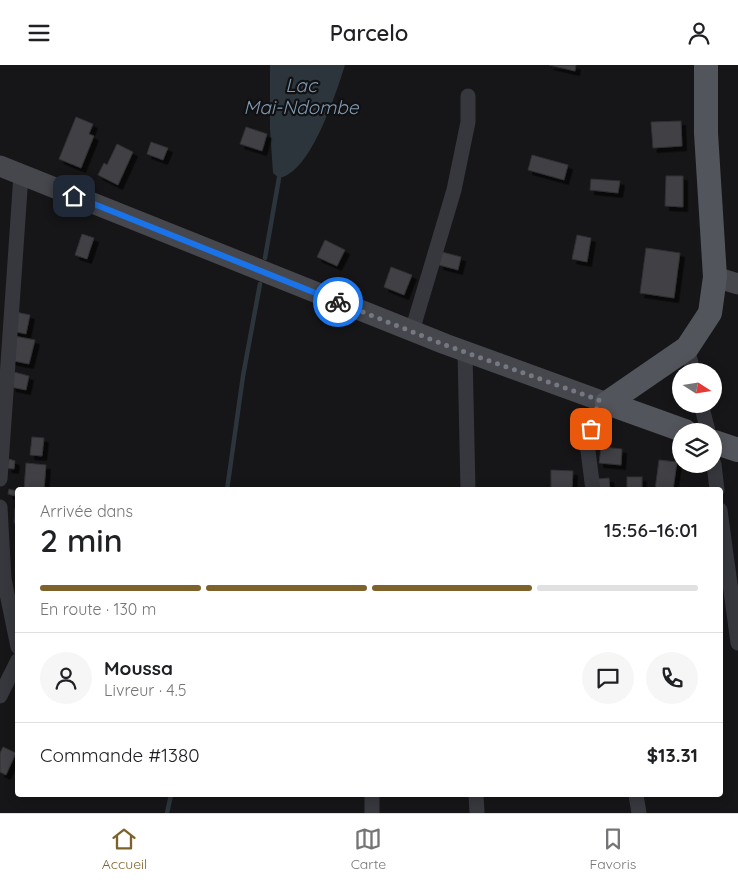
<!DOCTYPE html>
<html lang="fr">
<head>
<meta charset="utf-8">
<style>
  :root { --surface:#fff; --page:#f6f6f6; --text:#202124; --muted:#757577; --line:#e0e0e0; --accent:#7e622b }
  body { margin:0; font-family:Quicksand,sans-serif; background:var(--page); color:var(--text); height:100vh; display:flex; flex-direction:column; font-size:19px; white-space:nowrap }
  * { box-sizing:border-box; margin:0 }
  p { font-size:16px; color:var(--muted) }
  .icon { flex:none; width:28px; height:28px; fill:none; stroke:currentColor; stroke-width:2; stroke-linecap:round; stroke-linejoin:round }
  .map { position:relative; flex:1; overflow:hidden }
  .details { position:absolute; left:15px; top:422px; width:708px; height:310px; display:flex; flex-direction:column; background:var(--surface); border-radius:5px; box-shadow:0 2px 12px #0003 }
  .details>* { flex:none }
  .needle { width:32px; rotate:102deg }
  .buttons { position:absolute; left:672px; top:298px; display:grid; gap:10px }
  .buttons a { display:grid; place-items:center; width:50px; height:50px; border-radius:50%; background:var(--surface); box-shadow:0 2px 12px #0003; font-size:25px }
  .pin { position:absolute; display:grid; place-items:center; width:42px; height:42px; color:#fff; margin:-21px; border-radius:10px; box-shadow:0 2px 8px #0006 }
  .courier { position:absolute; display:grid; place-items:center; width:50px; height:50px; margin:-25px; border:4px solid #1a73e8; border-radius:50%; background:#fff; color:#222; box-shadow:0 1px 6px #0007 }
  .summary em { font-style:normal; font-weight:600 }
  .summary div { display:flex; flex-direction:column-reverse }
  .summary { display:flex; align-items:center; justify-content:space-between; height:85px; padding:0 25px }
  h1 { font-size:32px; font-weight:600; line-height:38px }
  .bar { display:grid; grid-template-columns:repeat(4,1fr); gap:8px 5px; align-content:center; height:60px; padding:0 25px }
  .bar i { height:6px; border-radius:4px; background:var(--line) }
  .bar .active { background:var(--accent) }
  .bar p { grid-column:span 4 }
  .line { display:flex; align-items:center; gap:12px; padding:0 25px; border-top:1px solid var(--line) }
  .line div { flex:1 }
  .round { display:grid; place-items:center; flex:none; width:52px; height:52px; border-radius:26px; background:var(--page) }
  header { display:flex; justify-content:space-between; align-items:center; height:65px; padding:0 25px; background:var(--surface); font-size:22px; font-weight:600 }
  .menu { display:flex; justify-content:space-around; align-items:center; height:70px; border-top:1px solid var(--line); background:var(--surface); font-size:14px; color:var(--muted) }
  .menu a { display:grid; justify-items:center; gap:2px }
  .menu .active { color:var(--accent) }
  .map>svg:first-child { display:block }
  .water { fill:#2c353c }
  .lines { fill:none; stroke-linecap:round; stroke-linejoin:round }
  .stream { stroke:#2c353c; stroke-width:4.5 }
  .building { fill:#404145; stroke:#303034; filter:url(#shadow) }
  .street { stroke:#37383d; stroke-width:15 }
  .secondary { stroke:#45474d; stroke-width:21 }
  .primary { stroke:#53555c; stroke-width:24 }
  .done { stroke:#757880; stroke-width:5; stroke-dasharray:0 9 }
  .route { stroke:#1a73e8; stroke-width:6 }
  .labels { text-anchor:middle; stroke-width:4.5; stroke-linejoin:round; paint-order:stroke }
  .water-label { font-size:19px; font-style:italic; fill:#7f9bb3; stroke:#111113 }
</style>
</head>
<body>
<header><svg class="icon" aria-label="menu" viewBox="0 0 24 24"><path d="M4 6h16M4 12h16M4 18h16"/></svg>Parcelo<svg class="icon" aria-label="person" viewBox="0 0 24 24"><circle cx="12" cy="8" r="4"/><path d="M4 21q1-7 8-7t8 7"/></svg></header>
<div class="map">
<svg width="738" height="748" viewBox="0 0 738 748">
  <defs>
    <filter id="shadow"><feDropShadow dx="4.5" dy="4.5" stdDeviation="0" flood-color="#0009"/></filter>
  </defs>
  <rect width="100%" height="100%" fill="#161618"/>
  <!-- water -->
  <path class="water" d="M270,0H345C336,28 311,108 279,113L273,108L270,64Z"/>
  <g class="lines">
    <!-- stream -->
    <g class="stream">
      <path d="M265,193L279,113"/>
      <path d="M227,425L243,311L260,219"/>
      <path d="M167,748L171,730"/>
    </g>
  </g>
  <!-- building -->
  <g class="building">
    <path d="M549,0H576L575,6Z"/>
    <path d="M76,52L93,59L89,69L94,71L81,103L59,94Z"/>
    <path d="M681,56L682,81L653,83L651,57Z"/>
    <path d="M246,62L267,69L262,86L240,79Z"/>
    <path d="M151,77L168,83L163,95L147,89Z"/>
    <path d="M117,79L133,87L118,120L98,110L104,98L107,100Z"/>
    <path d="M532,90L568,100L564,115L528,105Z"/>
    <path d="M666,111H683V142L665,141Z"/>
    <path d="M591,114L620,116L618,128L590,125Z"/>
    <path d="M82,169L94,173L87,194L75,190Z"/>
    <path d="M577,170L591,173L587,197L572,194Z"/>
    <path d="M325,175L345,185L337,201L317,192Z"/>
    <path d="M646,183L680,188L674,233L640,228Z"/>
    <path d="M442,187L461,192L458,205L439,200Z"/>
    <path d="M391,202L412,210L404,230L384,222Z"/>
    <path d="M11,246L30,250L26,269L7,265Z"/>
    <path d="M14,271L35,275L29,299L9,295Z"/>
    <path d="M14,307L29,311L26,325L11,322Z"/>
    <path d="M32,372L44,373L42,391L30,390Z"/>
    <path d="M601,382L622,384L621,400L599,398Z"/>
    <path d="M9,394L15,396L14,404L7,403Z"/>
    <path d="M659,395L677,397L673,425H655Z"/>
    <path d="M26,398L46,400L44,425H24Z"/>
    <path d="M551,405L573,406L572,425H551Z"/>
    <rect x="627" y="412" width="15" height="13"/>
    <path d="M609,413L610,425H597V414Z"/>
    <path d="M9,424L16,426L15,431L8,429Z"/>
    <path d="M15,443H18V458H14Z"/>
    <path d="M3,682L16,688L6,710L0,707V688Z"/>
  </g>
  <g class="lines">
    <!-- street -->
    <g class="street">
      <path d="M412,266L454,125L468,57V31"/>
      <path d="M687,283L693,306"/>
      <path d="M465,287L468,425"/>
      <path d="M701,339L708,366"/>
      <path d="M714,399L717,425"/>
      <path d="M0,414L21,110"/>
      <path d="M593,425L587,378L599,335"/>
      <path d="M0,442L4,514L18,582"/>
      <path d="M720,445L738,578"/>
      <path d="M0,631L18,595"/>
      <path d="M372,730V748"/>
      <path d="M476,730L477,748"/>
      <path d="M636,730L639,748"/>
    </g>
    <!-- secondary -->
    <g class="secondary">
      <path d="M0,101L445,279L607,338"/>
      <path d="M715,212L738,219"/>
    </g>
    <!-- primary -->
    <g class="primary">
      <path d="M607,338L687,283L710,248L715,212L706,68V0"/>
      <path d="M607,338L685,366"/>
      <path d="M714,377L738,385"/>
    </g>
  </g>
  <g class="lines">
    <!-- done -->
    <path class="done" d="M338,237L445,280L599,335L591,364"/>
    <!-- route -->
    <path class="route" d="M74,131L338,237"/>
  </g>
  <g class="labels">
    <!-- water labels -->
    <g class="water-label">
      <text x="301" y="27">Lac<tspan x="301" dy="22">Mai-Ndombe</tspan></text>
    </g>
  </g>
</svg>
<div class="buttons">
<a><svg class="needle" viewBox="-14 -14 28 28"><path d="M0-13l5 13h-10z" fill="#e53935"/><path d="M0 13l5-13h-10z" fill="#757577"/></svg></a>
<a><svg class="icon" aria-label="layers" viewBox="0 0 24 24"><path d="M12 4l9 5-9 5-9-5zM3 14l9 5 9-5"/></svg></a>
</div>
<div class="pin" style="left:591px;top:364px;background:#ea580c"><svg class="icon" aria-label="bag" viewBox="0 0 24 24"><path d="M5 8h14l-1 12H6zM9 8a3 3 0 0 1 6 0"/></svg></div>
<div class="pin" style="left:74px;top:131px;background:#1f2937"><svg class="icon" aria-label="home" viewBox="0 0 24 24"><path d="M3 11l9-7 9 7M6 9v11h12V9"/></svg></div>
<div class="courier" style="left:338px;top:237px"><svg class="icon" aria-label="bike" viewBox="0 0 24 24"><circle cx="6" cy="16" r="4"/><circle cx="18" cy="16" r="4"/><path d="M6 16l4-8h5l3 8M10 8l3 8H6M13 5h3"/></svg></div>
<section class="details">
<div class="summary"><div><h1>2 min</h1><p>Arrivée dans</p></div><em>15:56–16:01</em></div>
<div class="bar"><i class="active"></i><i class="active"></i><i class="active"></i><i></i><p>En route · 130 m</p></div>
<div class="line" style="height:90px"><a class="round"><svg class="icon" aria-label="person" viewBox="0 0 24 24"><circle cx="12" cy="8" r="4"/><path d="M4 21q1-7 8-7t8 7"/></svg></a><div><b>Moussa</b><p>Livreur · 4.5</p></div><a class="round"><svg class="icon" aria-label="chat" viewBox="0 0 24 24"><path d="M4 5h16v11H9l-5 4z"/></svg></a><a class="round"><svg class="icon" aria-label="phone" viewBox="0 0 24 24"><path d="M5 4h4l2 5-3 2q2 4 5 5l2-3 5 2v4C11 20 4 13 5 4z"/></svg></a></div>
<div class="line" style="height:65px"><div>Commande #1380</div><b>$13.31</b></div>
</section>
</div>
<nav class="menu">
<a class="active"><svg class="icon" aria-label="home" viewBox="0 0 24 24"><path d="M3 11l9-7 9 7M6 9v11h12V9"/></svg>Accueil</a>
<a><svg class="icon" aria-label="map" viewBox="0 0 24 24"><path d="M3 6l6-2 6 2 6-2v14l-6 2-6-2-6 2zM9 4v14M15 6v14"/></svg>Carte</a>
<a><svg class="icon" aria-label="saved" viewBox="0 0 24 24"><path d="M7 4h10v16l-5-4-5 4z"/></svg>Favoris</a>
</nav>
</body>
</html>
